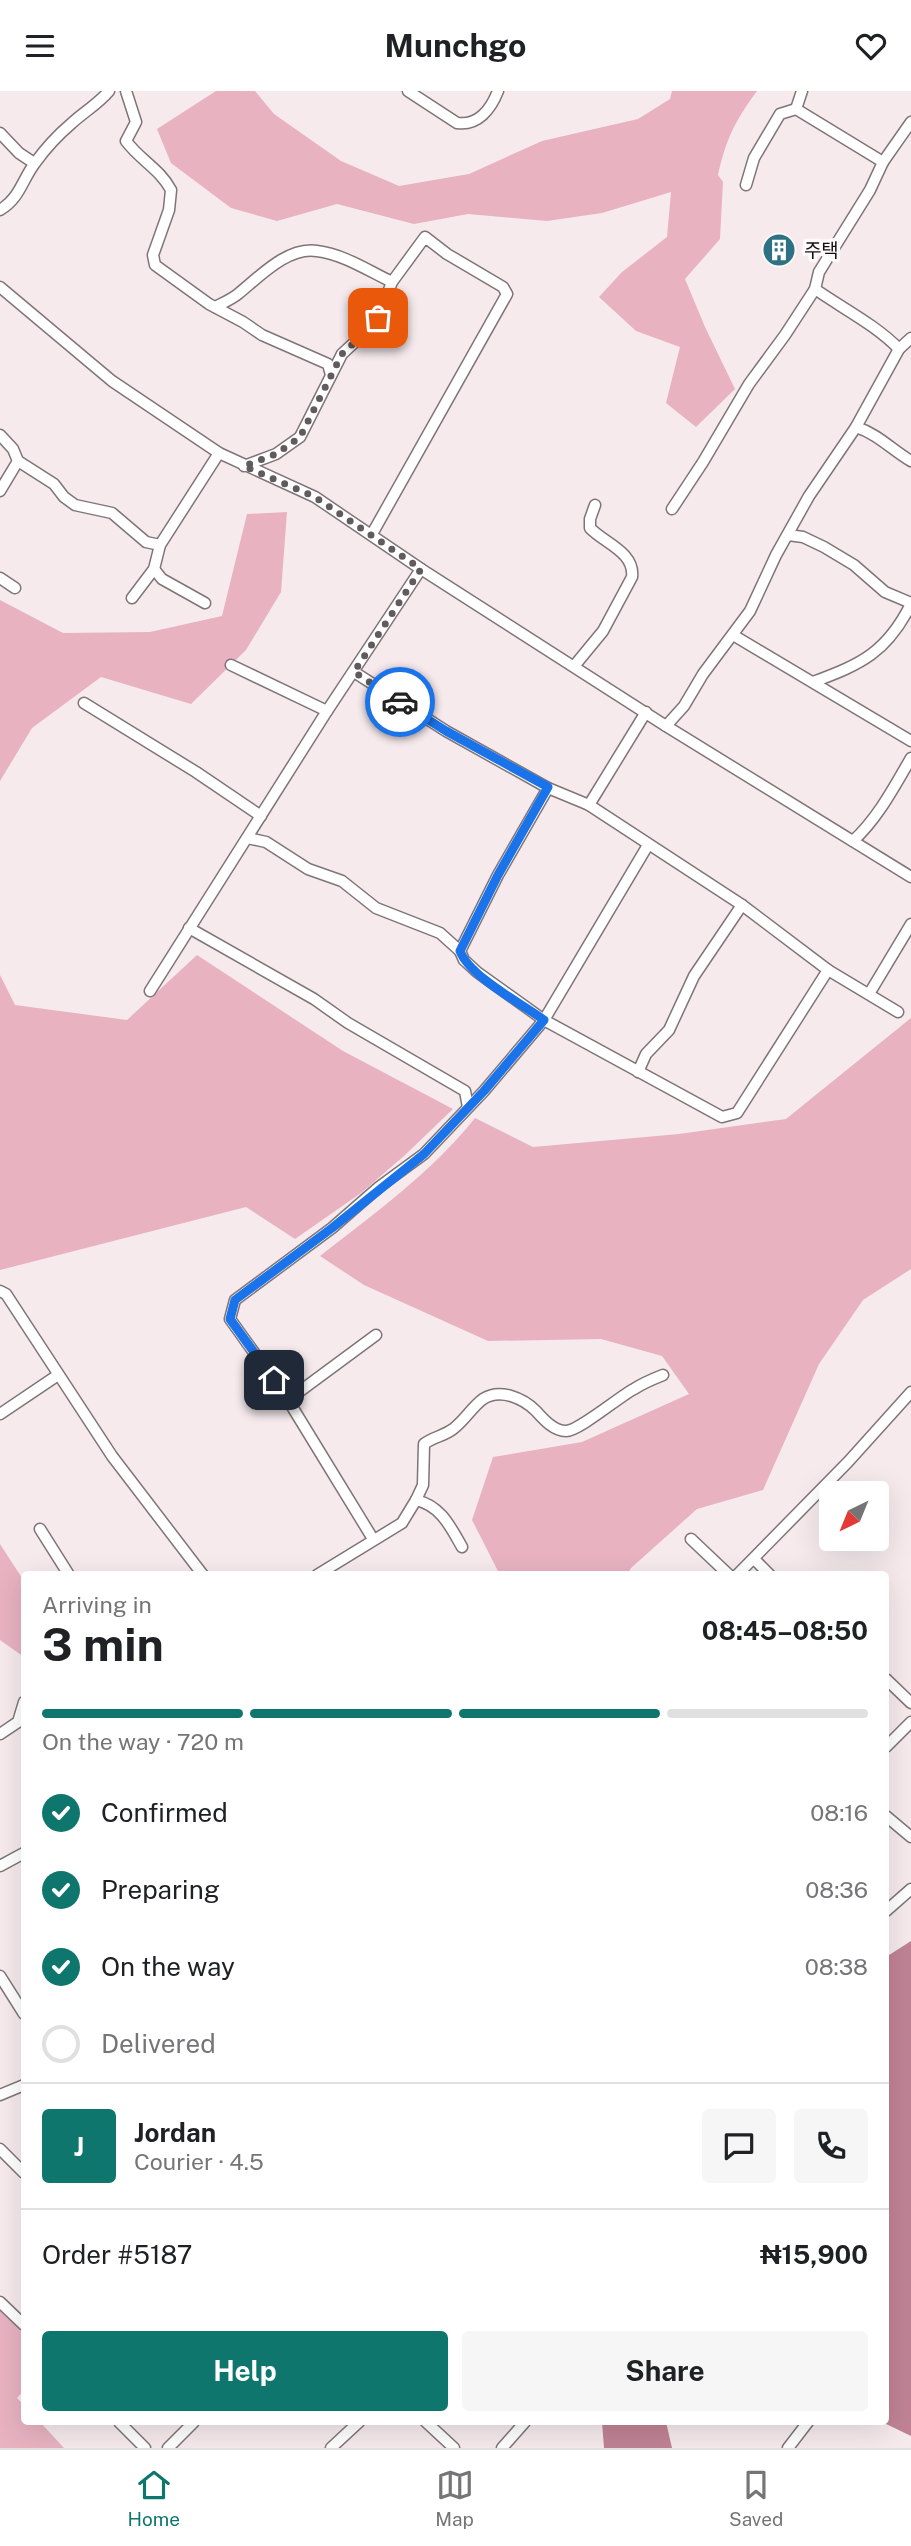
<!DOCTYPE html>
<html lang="en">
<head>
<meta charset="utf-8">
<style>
  :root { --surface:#fff; --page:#f6f6f6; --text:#202124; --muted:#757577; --line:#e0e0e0; --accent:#0f766e }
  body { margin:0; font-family:"Public Sans","Noto Sans KR",sans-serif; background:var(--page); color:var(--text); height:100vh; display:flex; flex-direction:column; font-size:26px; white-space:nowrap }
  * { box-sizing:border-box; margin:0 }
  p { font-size:23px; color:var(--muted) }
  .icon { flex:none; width:38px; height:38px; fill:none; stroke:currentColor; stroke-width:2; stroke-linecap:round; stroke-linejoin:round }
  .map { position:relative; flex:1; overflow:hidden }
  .sheet { position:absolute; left:21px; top:1480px; width:868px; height:854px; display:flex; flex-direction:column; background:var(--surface); border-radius:7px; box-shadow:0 7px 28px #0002 }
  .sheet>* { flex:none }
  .needle { width:46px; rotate:223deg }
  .tools { position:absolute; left:819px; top:1390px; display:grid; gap:14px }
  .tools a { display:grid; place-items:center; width:70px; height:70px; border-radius:7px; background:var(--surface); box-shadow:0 7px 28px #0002; font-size:35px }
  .pin { position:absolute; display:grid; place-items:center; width:60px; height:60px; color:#fff; margin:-30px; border-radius:14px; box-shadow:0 4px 10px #0006 }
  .courier { position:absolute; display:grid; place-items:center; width:70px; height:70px; margin:-35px; border:5px solid #1a73e8; border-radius:50%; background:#fff; color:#222; box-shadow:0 2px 9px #0007 }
  .headline em { font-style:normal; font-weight:700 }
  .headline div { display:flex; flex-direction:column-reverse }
  .headline { display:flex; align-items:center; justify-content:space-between; height:119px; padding:0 21px }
  h1 { font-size:46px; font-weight:700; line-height:52px }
  .bar { display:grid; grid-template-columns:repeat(4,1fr); gap:10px 7px; align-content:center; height:84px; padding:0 21px }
  .bar i { height:9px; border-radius:5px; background:var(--line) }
  .bar .on { background:var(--accent) }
  .bar p { grid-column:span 4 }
  .line { display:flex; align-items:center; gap:18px; padding:0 21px; border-top:2px solid var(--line) }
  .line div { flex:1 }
  .round { display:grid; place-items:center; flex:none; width:74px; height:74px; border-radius:7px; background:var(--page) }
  ol { padding:0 21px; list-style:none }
  li { display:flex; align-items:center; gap:21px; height:77px }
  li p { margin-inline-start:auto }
  li .icon { padding:7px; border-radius:50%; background:var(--accent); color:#fff; stroke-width:4 }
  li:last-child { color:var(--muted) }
  li i { width:38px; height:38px; border:4px solid var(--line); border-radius:50% }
  .button { display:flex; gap:14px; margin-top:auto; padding:14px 21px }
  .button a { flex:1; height:80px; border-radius:7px; background:var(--accent); color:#fff; font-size:28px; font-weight:700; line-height:80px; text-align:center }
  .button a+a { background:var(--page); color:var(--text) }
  header { display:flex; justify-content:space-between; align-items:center; height:91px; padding:0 21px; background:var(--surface); font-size:32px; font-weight:700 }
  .tab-bar { display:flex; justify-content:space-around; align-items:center; height:98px; border-top:2px solid var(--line); background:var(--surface); font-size:19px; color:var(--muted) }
  .tab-bar a { display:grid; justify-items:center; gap:4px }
  .tab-bar .on { color:var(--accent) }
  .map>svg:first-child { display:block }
  .green { fill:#e8b2c1 }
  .water { fill:#c08396 }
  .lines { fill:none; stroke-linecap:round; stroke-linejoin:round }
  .minor-casing { stroke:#7f7578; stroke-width:13 }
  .minor { stroke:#fff; stroke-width:10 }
  .done { stroke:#625b5d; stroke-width:7; stroke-dasharray:0 12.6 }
  .route { stroke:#1a73e8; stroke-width:9 }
  .labels { text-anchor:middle; stroke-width:7; stroke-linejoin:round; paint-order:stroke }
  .poi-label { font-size:19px; fill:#120e0f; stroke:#fef9fa; text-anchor:start }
</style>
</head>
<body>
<header><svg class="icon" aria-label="menu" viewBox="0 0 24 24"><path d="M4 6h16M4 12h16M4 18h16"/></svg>Munchgo<svg class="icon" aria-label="heart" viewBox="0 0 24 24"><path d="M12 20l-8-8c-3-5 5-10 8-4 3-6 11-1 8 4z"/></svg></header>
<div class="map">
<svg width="911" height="2357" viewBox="0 0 911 2357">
  <rect width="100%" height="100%" fill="#f6eaed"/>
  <!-- green -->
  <g class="green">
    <path d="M216,0H255L274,23L341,70L399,95L469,83L542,50L638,28L670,8L672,0H757C735,30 726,48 718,84L723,91L720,148L685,188L705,236L735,298L696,336L666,312L680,256L636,240L599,206L622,181L667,146L671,101L602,122L547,130L468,123L414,133L337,113L277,130L231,117L171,72L157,38Z"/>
    <path d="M287,421L281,501L246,559L191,613L101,586L32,637L0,690V509L63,542L150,541L222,525L247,423Z"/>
    <path d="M197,864L343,960L453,1018L404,1065L361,1102L295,1148L246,1116L0,1179V884L15,914L127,929Z"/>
    <path d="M911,927V1178L863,1209L819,1273L763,1399L697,1418L631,1477L627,1484H500L472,1429L493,1366L582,1351L689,1303L662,1265L601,1248L488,1250L364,1194L320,1165C375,1122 431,1082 475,1027L533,1056L679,1043L786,1028Z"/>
    <path d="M0,1453L22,1487L24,1509V1566L0,1549Z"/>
    <path d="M0,2219L24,2243V2299L17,2307L24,2314V2331H40L64,2357H0Z"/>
  </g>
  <!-- water -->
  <g class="water">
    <path d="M911,1850V2345L882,2331H886V1866Z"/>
    <path d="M602,2331H666L672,2357H604Z"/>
  </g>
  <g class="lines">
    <defs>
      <g id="minor">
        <path d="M126,0L136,31L126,50C140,69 160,78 171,99L169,119L153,164L155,174L209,213L243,231L262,244L328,273L331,284"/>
        <path d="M408,0L457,32C478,35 491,18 498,0"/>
        <path d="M796,18L802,0"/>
        <path d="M0,42L19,62L34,72"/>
        <path d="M746,94L754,67L780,23L796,18L883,71"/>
        <path d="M0,119C20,107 22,89 35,72C45,58 59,43 72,32C84,21 98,13 109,0"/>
        <path d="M0,196L112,290L219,362L315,406L421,478L666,635L911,786"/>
        <path d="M215,216C223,212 232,208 238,203C259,186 288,155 317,160C343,163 369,180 392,191"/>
        <path d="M899,258C876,234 842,217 815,198L819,181L870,99L883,71L911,31"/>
        <path d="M856,336C878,343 892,359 911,370"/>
        <path d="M0,344L13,358L18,370L54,393L64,406L75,414L112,422L146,451L160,454"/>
        <path d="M244,375L276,363L300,346L342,263L371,236L378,227L392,191L425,146L447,163L503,196L507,203L372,443"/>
        <path d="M0,400L18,370"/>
        <path d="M672,418L703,371L749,293L785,244L815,198"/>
        <path d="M788,444L803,446L824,456L854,474L885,501L911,512"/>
        <path d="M154,478L162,488L205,512"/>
        <path d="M0,487L15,497"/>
        <path d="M132,507L154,478L160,454L219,362"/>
        <path d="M733,544L911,650"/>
        <path d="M231,574L327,620"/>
        <path d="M575,574L603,540L632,486C635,461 604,452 590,437V428L595,414"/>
        <path d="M354,581L446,640L548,697L589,714L742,814L828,879L898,921"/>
        <path d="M813,591C862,573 887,561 911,513"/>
        <path d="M84,612L196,681L261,725"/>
        <path d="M666,635L684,615L703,583L750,520L776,464L809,405L856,336L899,258L911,247"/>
        <path d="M548,697L498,784L460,860L464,869L477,881L544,929L722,1026L737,1022L828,879"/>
        <path d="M589,714L646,621"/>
        <path d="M247,747L266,751L308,778L342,790L376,817L440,842L460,860"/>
        <path d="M853,750C878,727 894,696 911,667"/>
        <path d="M189,837L314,908L348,932L465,1000L468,1016"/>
        <path d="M150,900L327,620L421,478"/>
        <path d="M869,903L911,833"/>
        <path d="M638,981L646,963L669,939L694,885L742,814"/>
        <path d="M0,1200L6,1203L112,1365L203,1484"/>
        <path d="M288,1309L376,1244"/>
        <path d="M0,1323L58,1284"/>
        <path d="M416,1409C441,1415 450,1435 462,1456"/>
        <path d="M40,1438L69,1484"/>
        <path d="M373,1448L288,1309L230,1228L235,1209L332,1137L379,1096L424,1063L484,1000L544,929L648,754"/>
        <path d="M691,1448L729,1484"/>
        <path d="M754,1468L770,1484"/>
        <path d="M317,1484L402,1432L416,1409L423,1394L424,1353C433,1346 444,1345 453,1338C464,1330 472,1316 483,1308C500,1297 523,1307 536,1320C544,1329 554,1340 566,1340C579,1340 620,1305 634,1298C643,1292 653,1288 663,1284"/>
        <path d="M737,1484L848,1371L911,1301"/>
        <path d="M886,1588L911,1612"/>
        <path d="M0,1643L18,1631L24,1611"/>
        <path d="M886,1656L911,1631"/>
        <path d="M886,1725L911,1746"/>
        <path d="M0,1775L24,1762"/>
        <path d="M886,1820L911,1798"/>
        <path d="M0,1885L24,1923"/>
        <path d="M0,2004L24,1994"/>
        <path d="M0,2058L24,2082"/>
        <path d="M0,2211L24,2234"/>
        <path d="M119,2331L145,2357"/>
        <path d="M426,2331L454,2357"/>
        <path d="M168,2357L194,2331"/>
        <path d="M331,2357L359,2331"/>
        <path d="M502,2357L525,2331"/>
        <path d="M788,2357L808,2331"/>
      </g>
    </defs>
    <!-- minor casing -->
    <use href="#minor" class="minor-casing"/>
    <!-- minor -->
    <use href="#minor" class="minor"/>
  </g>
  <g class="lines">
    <!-- done -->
    <path class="done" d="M378,227L371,236L342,263L300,346L276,363L244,375L315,406L421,478L354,581L400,611"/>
    <!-- route -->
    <path class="route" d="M274,1289L230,1228L235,1209L332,1137L424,1063L484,1000L544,929C521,912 470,886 460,860L498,784L548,696L446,640L400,611"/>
  </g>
  <!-- icons -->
  <defs>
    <symbol id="building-disc" viewBox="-11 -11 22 22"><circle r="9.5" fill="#2d7182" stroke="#fef9fa"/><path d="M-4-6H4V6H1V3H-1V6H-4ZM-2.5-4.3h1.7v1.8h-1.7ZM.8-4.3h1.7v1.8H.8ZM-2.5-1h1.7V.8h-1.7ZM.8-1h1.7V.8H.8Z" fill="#fff"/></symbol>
  </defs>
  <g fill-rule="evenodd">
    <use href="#building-disc" x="760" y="140" width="38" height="38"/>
  </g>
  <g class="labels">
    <!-- poi labels -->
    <g class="poi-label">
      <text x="804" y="166">주택</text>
    </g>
  </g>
</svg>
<div class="tools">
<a><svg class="needle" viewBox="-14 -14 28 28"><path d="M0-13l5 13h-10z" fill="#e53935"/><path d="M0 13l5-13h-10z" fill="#757577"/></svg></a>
</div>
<div class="pin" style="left:378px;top:227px;background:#ea580c"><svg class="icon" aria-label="bag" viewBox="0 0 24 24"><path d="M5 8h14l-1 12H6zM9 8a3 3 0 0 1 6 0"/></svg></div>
<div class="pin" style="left:274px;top:1289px;background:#1f2937"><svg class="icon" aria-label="home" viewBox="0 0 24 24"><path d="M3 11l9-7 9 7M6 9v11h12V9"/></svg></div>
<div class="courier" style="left:400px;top:611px"><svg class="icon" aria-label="car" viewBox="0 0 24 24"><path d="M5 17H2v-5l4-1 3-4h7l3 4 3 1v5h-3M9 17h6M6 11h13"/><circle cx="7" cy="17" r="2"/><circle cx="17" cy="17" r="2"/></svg></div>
<section class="sheet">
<div class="headline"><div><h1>3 min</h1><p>Arriving in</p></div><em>08:45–08:50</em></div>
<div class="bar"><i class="on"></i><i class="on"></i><i class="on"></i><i></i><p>On the way · 720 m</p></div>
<ol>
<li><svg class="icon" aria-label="check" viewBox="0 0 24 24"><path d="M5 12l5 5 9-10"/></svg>Confirmed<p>08:16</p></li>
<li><svg class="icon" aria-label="check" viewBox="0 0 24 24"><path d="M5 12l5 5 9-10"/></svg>Preparing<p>08:36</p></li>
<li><svg class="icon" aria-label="check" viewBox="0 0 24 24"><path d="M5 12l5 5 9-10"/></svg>On the way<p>08:38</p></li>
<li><i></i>Delivered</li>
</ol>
<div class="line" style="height:126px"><b class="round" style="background:var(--accent);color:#fff">J</b><div><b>Jordan</b><p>Courier · 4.5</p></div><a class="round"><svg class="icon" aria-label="chat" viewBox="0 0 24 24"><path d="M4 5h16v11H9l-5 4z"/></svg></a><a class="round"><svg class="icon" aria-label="phone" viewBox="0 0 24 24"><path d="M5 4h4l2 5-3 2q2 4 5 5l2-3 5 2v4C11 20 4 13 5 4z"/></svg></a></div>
<div class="line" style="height:91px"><div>Order #5187</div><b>₦15,900</b></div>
<div class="button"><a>Help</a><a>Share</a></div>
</section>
</div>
<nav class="tab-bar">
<a class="on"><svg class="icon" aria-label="home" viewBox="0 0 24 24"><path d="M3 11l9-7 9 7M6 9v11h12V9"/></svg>Home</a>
<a><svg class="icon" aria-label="map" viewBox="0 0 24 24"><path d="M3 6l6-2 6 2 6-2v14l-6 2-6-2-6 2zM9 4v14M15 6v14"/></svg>Map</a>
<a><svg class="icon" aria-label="saved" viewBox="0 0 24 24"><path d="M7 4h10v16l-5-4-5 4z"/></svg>Saved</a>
</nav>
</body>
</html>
